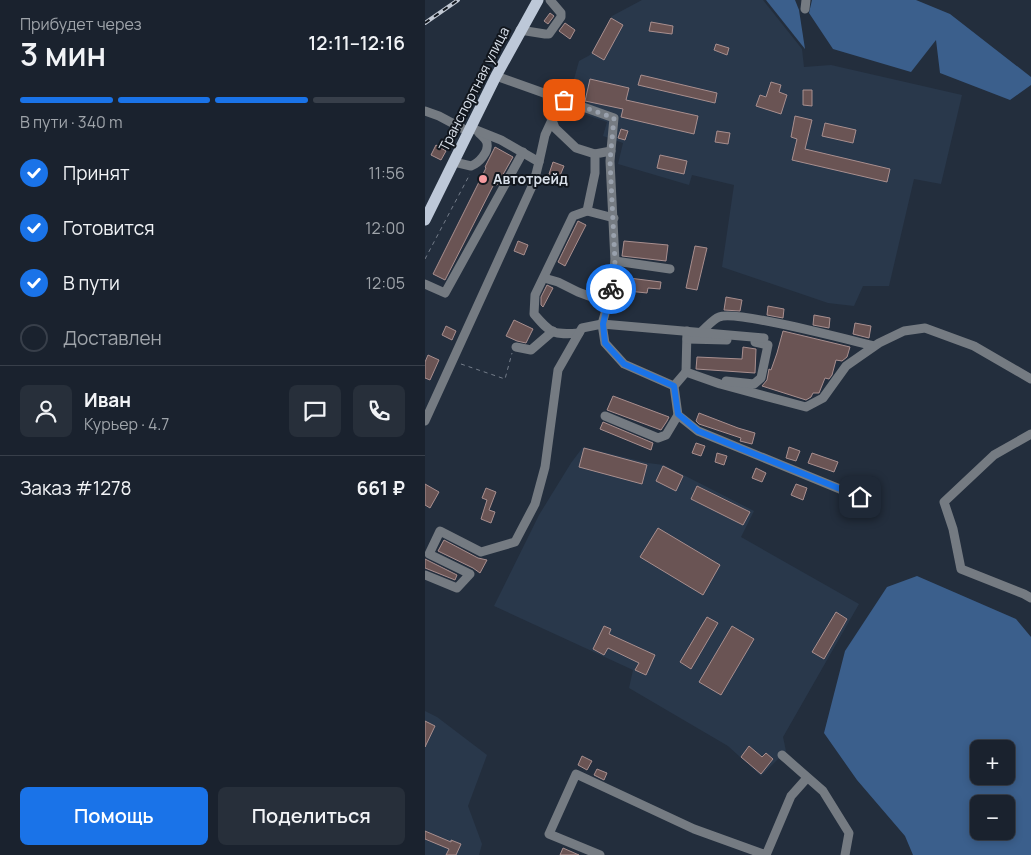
<!DOCTYPE html>
<html lang="ru">
<head>
<meta charset="utf-8">
<style>
  :root { --surface:#1a222e; --page:#272f3a; --text:#f1f3f6; --muted:#9fa4aa; --line:#383f4a; --accent:#1a73e8 }
  body { margin:0; font-family:Manrope,sans-serif; background:var(--page); color:var(--text); height:100vh; display:flex; flex-direction:column; font-size:19px; white-space:nowrap }
  * { box-sizing:border-box; margin:0 }
  p { font-size:16px; color:var(--muted) }
  .icon { flex:none; width:28px; height:28px; fill:none; stroke:currentColor; stroke-width:2; stroke-linecap:round; stroke-linejoin:round }
  .map { position:relative; flex:1; overflow:hidden }
  .sheet { display:flex; flex-direction:column; background:var(--surface); width:425px }
  .sheet>* { flex:none }
  .controls { position:absolute; left:545px; top:740px; display:grid; gap:10px }
  .controls a { display:grid; place-items:center; width:45px; height:45px; border-radius:8px; background:var(--surface); box-shadow:0 2px 8px #0003,0 0 0 1px var(--line); font-size:25px }
  .pin { position:absolute; display:grid; place-items:center; width:42px; height:42px; color:#fff; margin:-21px; border-radius:10px; box-shadow:0 2px 8px #0006 }
  .courier { position:absolute; display:grid; place-items:center; width:50px; height:50px; margin:-25px; border:4px solid #1a73e8; border-radius:50%; background:#fff; color:#222; box-shadow:0 1px 6px #0007 }
  .head em { font-style:normal; font-weight:600 }
  .head div { display:flex; flex-direction:column-reverse }
  .head { display:flex; align-items:center; justify-content:space-between; height:85px; padding:0 20px }
  h1 { font-size:32px; font-weight:600; line-height:38px }
  .bar { display:grid; grid-template-columns:repeat(4,1fr); gap:8px 5px; align-content:center; height:60px; padding:0 20px }
  .bar i { height:6px; border-radius:4px; background:var(--line) }
  .bar .active { background:var(--accent) }
  .bar p { grid-column:span 4 }
  .line { display:flex; align-items:center; gap:12px; padding:0 20px; border-top:1px solid var(--line) }
  .line div { flex:1 }
  .round { display:grid; place-items:center; flex:none; width:52px; height:52px; border-radius:8px; background:var(--page) }
  ol { padding:0 20px; list-style:none }
  li { display:flex; align-items:center; gap:15px; height:55px }
  li p { margin-inline-start:auto }
  li .icon { padding:5px; border-radius:50%; background:var(--accent); color:#fff; stroke-width:4 }
  li:last-child { color:var(--muted) }
  li i { width:28px; height:28px; border:2px solid var(--line); border-radius:50% }
  .cta { display:flex; gap:10px; margin-top:auto; padding:10px 20px }
  .cta a { flex:1; height:58px; border-radius:8px; background:var(--accent); color:#fff; font-size:20px; font-weight:600; line-height:58px; text-align:center }
  .cta a+a { background:var(--page); color:var(--text) }
  main { display:flex; flex:1; min-height:0 }
  .map>svg:first-child { display:block }
  .built { fill:#29384b }
  .forest { fill:#3b5f8c; fill-rule:evenodd }
  .building { fill:#6a5454; stroke:#a88f8f }
  .lines { fill:none; stroke-linecap:round; stroke-linejoin:round }
  .path { stroke:#737c89; stroke-width:1; stroke-dasharray:4 4; stroke-linecap:butt }
  .minor { stroke:#757b82; stroke-width:9 }
  .major { stroke:#bdc8d8; stroke-width:11 }
  .rail-casing { stroke:#c1c8d3; stroke-width:4 }
  .rail { stroke:#11161d; stroke-width:2; stroke-dasharray:5.5; stroke-linecap:butt }
  .done { stroke:#99a1ad; stroke-width:5; stroke-dasharray:0 9 }
  .route { stroke:#1a73e8; stroke-width:6 }
  .poi-dot { fill:#f59b9f; stroke:#11161d; stroke-width:2 }
  .labels { text-anchor:middle; stroke-width:4; stroke-linejoin:round; paint-order:stroke }
  .street-label { font-size:14px; fill:#d8dfe9; stroke:#11161d }
  .poi-label { font-size:14px; font-weight:bold; fill:#d8dfe9; stroke:#11161d; text-anchor:start }
</style>
</head>
<body>
<main>
<section class="sheet">
<div class="head"><div><h1>3 мин</h1><p>Прибудет через</p></div><em>12:11–12:16</em></div>
<div class="bar"><i class="active"></i><i class="active"></i><i class="active"></i><i></i><p>В пути · 340 m</p></div>
<ol>
<li><svg class="icon" aria-label="check" viewBox="0 0 24 24"><path d="M5 12l5 5 9-10"/></svg>Принят<p>11:56</p></li>
<li><svg class="icon" aria-label="check" viewBox="0 0 24 24"><path d="M5 12l5 5 9-10"/></svg>Готовится<p>12:00</p></li>
<li><svg class="icon" aria-label="check" viewBox="0 0 24 24"><path d="M5 12l5 5 9-10"/></svg>В пути<p>12:05</p></li>
<li><i></i>Доставлен</li>
</ol>
<div class="line" style="height:90px"><a class="round"><svg class="icon" aria-label="person" viewBox="0 0 24 24"><circle cx="12" cy="8" r="4"/><path d="M4 21q1-7 8-7t8 7"/></svg></a><div><b>Иван</b><p>Курьер · 4.7</p></div><a class="round"><svg class="icon" aria-label="chat" viewBox="0 0 24 24"><path d="M4 5h16v11H9l-5 4z"/></svg></a><a class="round"><svg class="icon" aria-label="phone" viewBox="0 0 24 24"><path d="M5 4h4l2 5-3 2q2 4 5 5l2-3 5 2v4C11 20 4 13 5 4z"/></svg></a></div>
<div class="line" style="height:65px"><div>Заказ #1278</div><b>661 ₽</b></div>
<div class="cta"><a>Помощь</a><a>Поделиться</a></div>
</section>
<div class="map">
<svg width="606" height="855" viewBox="0 0 606 855">
  <rect width="100%" height="100%" fill="#232e3d"/>
  <!-- built -->
  <g class="built">
    <path d="M217,0H338L377,49L379,67L406,65L537,95L516,184L489,179L464,286H438L429,306L403,303L297,267L309,185L267,175L264,185L193,164L198,143L178,136L182,122L141,108L154,61L165,55L187,16Z"/>
    <path d="M158,447L223,463L239,465L329,511L316,537L434,604L358,737L361,751L336,776L303,746L204,688L208,670L69,606L114,515L146,463Z"/>
    <path d="M0,711L12,717L62,755L43,806L57,844L54,855H0Z"/>
  </g>
  <!-- forest -->
  <g class="forest">
    <path d="M341,0H370L374,10L380,49Z"/>
    <path d="M387,0H491L525,14L606,77V85L585,100L515,73L511,40L486,72L408,49L384,13Z"/>
    <path d="M492,576L591,619L606,637V855H488L480,836L432,780L399,733L420,651L462,587ZM554,749H581V776H554ZM554,804H581V831H554Z"/>
  </g>
  <!-- building -->
  <g class="building">
    <path d="M125,13L129,16L123,24L119,21Z"/>
    <path d="M186,18L198,25L179,60L167,53Z"/>
    <path d="M226,22L248,26L247,34L224,31Z"/>
    <path d="M140,23L150,30L145,39L134,31Z"/>
    <path d="M291,44L304,48L302,55L289,50Z"/>
    <path d="M216,75L292,93L290,103L213,85Z"/>
    <path d="M165,79L204,88L201,100L273,116L269,134L196,117L198,109L160,101Z"/>
    <path d="M346,82L356,85L354,92L362,95L356,114L331,106L335,95L341,97Z"/>
    <path d="M378,90H387V106L378,105Z"/>
    <path d="M370,116L387,120L380,149L465,169L462,182L367,160L372,139L366,137Z"/>
    <path d="M400,123L431,130L428,143L397,136Z"/>
    <path d="M196,129L203,131L200,140L193,138Z"/>
    <path d="M292,131L305,133L303,144L290,142Z"/>
    <path d="M11,145L21,151L16,160L6,155Z"/>
    <path d="M70,147L88,157L72,185L69,184L20,280L8,274L61,168L60,167Z"/>
    <path d="M235,155L262,161L259,174L232,168Z"/>
    <path d="M128,162L139,166L134,178L124,174Z"/>
    <path d="M153,221L161,225L140,266L133,262Z"/>
    <path d="M93,241L103,245L99,255L89,251Z"/>
    <path d="M199,241L243,245L241,261L197,256Z"/>
    <path d="M270,246L282,248L272,290L261,288Z"/>
    <path d="M204,278L236,282L235,289L223,288L222,293L203,291Z"/>
    <path d="M122,285L128,288L118,307L116,305V297Z"/>
    <path d="M301,297L317,300L315,311L299,310Z"/>
    <path d="M343,306L359,309L358,318L342,315Z"/>
    <path d="M389,315L405,318L404,328L388,325Z"/>
    <path d="M89,320L108,329L101,343L92,341L81,336Z"/>
    <path d="M430,323L446,326L444,338L428,334Z"/>
    <path d="M21,326L31,331L27,340L17,335Z"/>
    <path d="M358,331L425,347L422,357L417,361L411,360L407,375L404,379L400,378L394,393H388L386,397L381,400L337,386L342,380L344,369L346,370L352,353Z"/>
    <path d="M318,347L331,349L330,373L271,369L272,357L317,359Z"/>
    <path d="M3,355L14,360L5,380L0,378V362Z"/>
    <path d="M188,396L244,417L242,421L236,430L182,410Z"/>
    <path d="M274,413L313,428L330,433L327,444L315,441L316,438L274,424L271,421Z"/>
    <path d="M178,422L228,443L226,450L175,429Z"/>
    <path d="M271,443L280,446L276,456L267,453Z"/>
    <path d="M364,447L375,451L371,461L361,458Z"/>
    <path d="M159,448L222,465L217,484L154,467Z"/>
    <path d="M292,453L302,456L299,465L290,462Z"/>
    <path d="M387,453L413,462L409,472L383,463Z"/>
    <path d="M238,466L258,476L251,491L231,481Z"/>
    <path d="M331,468L341,473L337,482L327,478Z"/>
    <path d="M0,484L14,492L5,508L0,505Z"/>
    <path d="M371,484L382,488L378,500L366,495Z"/>
    <path d="M272,486L325,512L318,525L266,499Z"/>
    <path d="M61,488L71,492L64,510L70,512L66,523L56,519L62,500L57,498Z"/>
    <path d="M233,528L295,565L278,595L215,557Z"/>
    <path d="M19,540L53,558L62,560L55,573L48,568L13,551Z"/>
    <path d="M0,559L32,575L30,580L0,568Z"/>
    <path d="M411,612L422,619L399,659L387,652Z"/>
    <path d="M282,617L293,623L266,669L255,662Z"/>
    <path d="M179,626L186,629L184,634L230,655L221,675L210,670L214,663L183,648L179,655L168,649Z"/>
    <path d="M307,626L329,639L296,695L274,682Z"/>
    <path d="M0,721L10,726L0,747Z"/>
    <path d="M324,746L337,757L341,753L348,759L336,774L316,757Z"/>
    <path d="M157,756L167,761L162,770L153,765Z"/>
    <path d="M172,769L182,773L179,780L169,775Z"/>
    <path d="M0,831L26,842V840L36,844L31,855H21L24,849L0,839Z"/>
    <path d="M138,848L154,855H135Z"/>
  </g>
  <g class="lines">
    <!-- path -->
    <g class="path">
      <path d="M0,259L45,174"/>
      <path d="M36,364L80,379L87,353"/>
    </g>
    <!-- minor -->
    <g class="minor">
      <path d="M380,9L381,0"/>
      <path d="M95,30L120,34H124L136,17V13L125,0"/>
      <path d="M71,76L189,118L185,161L190,261L183,303L177,324L180,343L199,364L249,386"/>
      <path d="M122,94L123,110L130,128L151,148L170,154"/>
      <path d="M0,111L14,116L44,132"/>
      <path d="M29,162L46,166C54,163 64,152 62,143C61,139 57,136 54,133"/>
      <path d="M114,162L120,135L127,120"/>
      <path d="M162,211L189,218"/>
      <path d="M190,261L245,269"/>
      <path d="M119,278L133,282L153,292L183,303"/>
      <path d="M0,284L20,293L98,152"/>
      <path d="M262,331L261,372L295,384L381,407L398,398L421,366L454,343L479,331L500,328L549,346L606,379"/>
      <path d="M276,332C281,328 288,319 294,317C312,310 424,340 449,346"/>
      <path d="M154,333C128,335 126,334 109,314L110,295L148,216L162,211L170,173V154L186,151"/>
      <path d="M262,339L302,340"/>
      <path d="M91,347L106,350L128,331"/>
      <path d="M261,372L249,386L253,415L273,431L449,503"/>
      <path d="M301,381L329,384L336,378L343,345L330,342"/>
      <path d="M180,416L233,438L241,435L253,415"/>
      <path d="M0,421L109,182L114,162L76,140L46,128"/>
      <path d="M606,434L569,455L519,502L528,529L536,569L599,594L606,598"/>
      <path d="M0,575L32,588L45,574L4,554L15,531L56,552L90,542L110,504L120,467L133,370L157,328L177,324L339,338"/>
      <path d="M357,755L398,791L424,833L420,855"/>
      <path d="M175,855L124,834L151,774L269,829L341,855L366,796L382,778"/>
    </g>
    <!-- major -->
    <path class="major" d="M0,220L71,76L113,0"/>
    <defs>
      <path id="rail" d="M0,23L33,0"/>
    </defs>
    <!-- rail casing -->
    <use href="#rail" class="rail-casing"/>
    <!-- rail -->
    <use href="#rail" class="rail"/>
  </g>
  <g class="lines">
    <!-- done -->
    <path class="done" d="M139,100L189,118L185,161L190,262L186,289"/>
    <!-- route -->
    <path class="route" d="M186,289L178,324L180,343L199,364L249,386L253,414L273,431L435,497"/>
  </g>
  <!-- markers -->
  <circle class="poi-dot" cx="58" cy="179" r="5"/>
  <g class="labels">
    <!-- street labels -->
    <g class="street-label">
      <text transform="translate(49 89) rotate(-63)" y="5">Транспортная улица</text>
    </g>
    <!-- poi labels -->
    <g class="poi-label">
      <text x="68" y="184">Автотрейд</text>
    </g>
  </g>
</svg>
<div class="controls">
<a>+</a>
<a>−</a>
</div>
<div class="pin" style="left:139px;top:100px;background:#ea580c"><svg class="icon" aria-label="bag" viewBox="0 0 24 24"><path d="M5 8h14l-1 12H6zM9 8a3 3 0 0 1 6 0"/></svg></div>
<div class="pin" style="left:435px;top:497px;background:#1f2937"><svg class="icon" aria-label="home" viewBox="0 0 24 24"><path d="M3 11l9-7 9 7M6 9v11h12V9"/></svg></div>
<div class="courier" style="left:186px;top:289px"><svg class="icon" aria-label="bike" viewBox="0 0 24 24"><circle cx="6" cy="16" r="4"/><circle cx="18" cy="16" r="4"/><path d="M6 16l4-8h5l3 8M10 8l3 8H6M13 5h3"/></svg></div>
</div>
</main>
</body>
</html>
